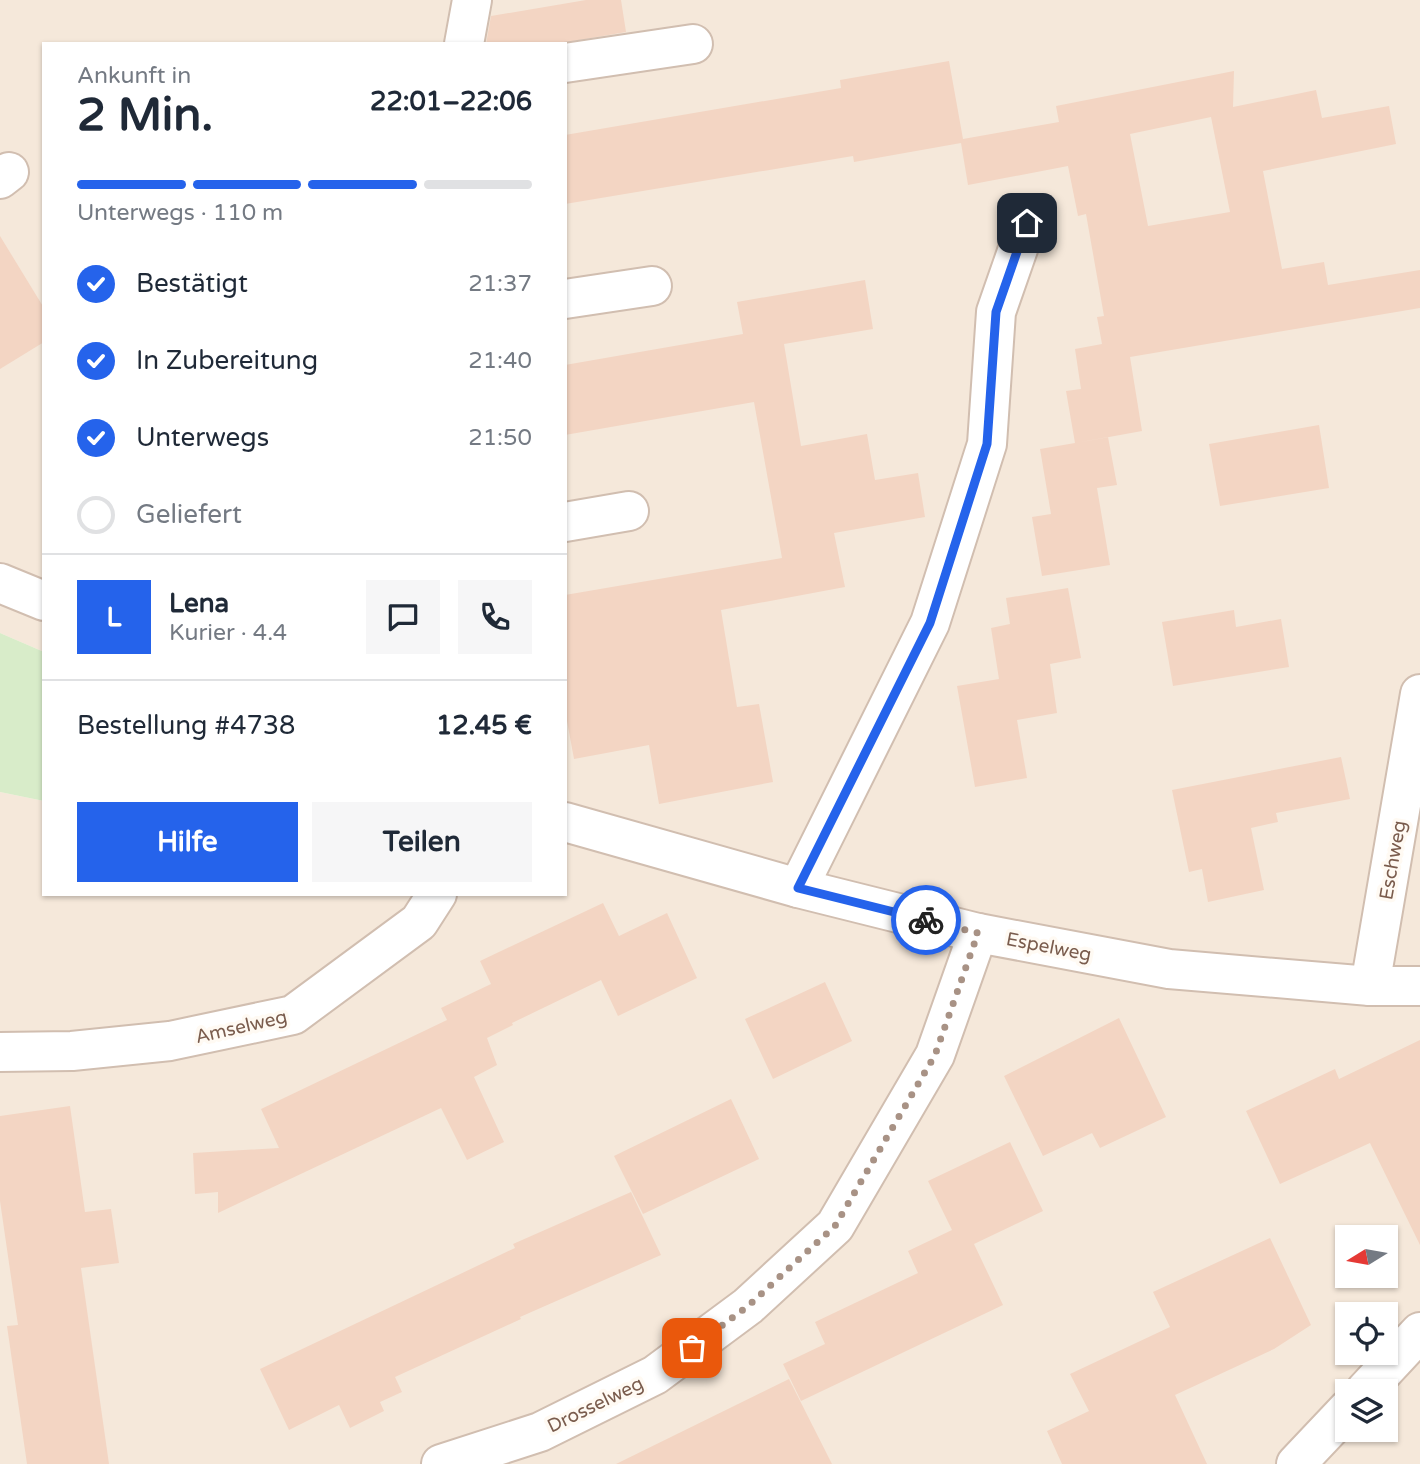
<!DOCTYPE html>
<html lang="de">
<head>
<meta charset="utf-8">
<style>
  :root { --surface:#fff; --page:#f6f6f7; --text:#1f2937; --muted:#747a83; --line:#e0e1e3; --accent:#2563eb }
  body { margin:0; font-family:"Varela Round",sans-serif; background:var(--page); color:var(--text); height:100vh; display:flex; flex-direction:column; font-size:26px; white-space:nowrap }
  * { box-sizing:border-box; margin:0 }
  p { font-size:23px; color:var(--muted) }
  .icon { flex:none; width:38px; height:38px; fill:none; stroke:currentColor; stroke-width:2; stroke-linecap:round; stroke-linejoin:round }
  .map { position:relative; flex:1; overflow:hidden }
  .sheet { position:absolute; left:42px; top:42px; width:525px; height:854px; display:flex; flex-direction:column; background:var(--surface); border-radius:0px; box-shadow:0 2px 5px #0004 }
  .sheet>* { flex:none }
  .needle { width:46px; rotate:259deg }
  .tools { position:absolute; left:1335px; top:1225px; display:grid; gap:14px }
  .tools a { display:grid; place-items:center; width:63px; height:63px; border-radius:0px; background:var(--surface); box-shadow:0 2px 5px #0004; font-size:35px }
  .pin { position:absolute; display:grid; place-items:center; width:60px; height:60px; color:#fff; margin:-30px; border-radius:14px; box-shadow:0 4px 10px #0006 }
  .courier { position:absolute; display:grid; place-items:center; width:70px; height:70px; margin:-35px; border:5px solid #2563eb; border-radius:50%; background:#fff; color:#222; box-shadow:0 2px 9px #0007 }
  .overview em { font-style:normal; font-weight:700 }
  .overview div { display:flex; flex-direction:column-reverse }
  .overview { display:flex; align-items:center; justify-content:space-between; height:119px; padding:0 35px }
  h1 { font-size:46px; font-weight:700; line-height:52px }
  .bar { display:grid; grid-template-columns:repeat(4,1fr); gap:10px 7px; align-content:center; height:84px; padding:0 35px }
  .bar i { height:9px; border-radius:5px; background:var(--line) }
  .bar .current { background:var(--accent) }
  .bar p { grid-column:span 4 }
  .line { display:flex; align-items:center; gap:18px; padding:0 35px; border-top:2px solid var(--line) }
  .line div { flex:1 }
  .round { display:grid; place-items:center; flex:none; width:74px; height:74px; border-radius:0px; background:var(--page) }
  ol { padding:0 35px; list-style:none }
  li { display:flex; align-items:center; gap:21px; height:77px }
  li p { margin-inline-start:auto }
  li .icon { padding:7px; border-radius:50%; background:var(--accent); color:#fff; stroke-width:4 }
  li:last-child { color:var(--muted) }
  li i { width:38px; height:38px; border:4px solid var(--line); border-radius:50% }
  .cta { display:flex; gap:14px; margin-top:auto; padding:14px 35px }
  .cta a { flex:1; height:80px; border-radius:0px; background:var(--accent); color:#fff; font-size:28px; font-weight:700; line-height:80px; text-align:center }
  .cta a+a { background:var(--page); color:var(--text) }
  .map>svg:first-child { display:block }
  .residential { fill:#f5e8da; fill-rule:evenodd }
  .green { fill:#d8ecc9 }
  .building { fill:#f3d5c3; fill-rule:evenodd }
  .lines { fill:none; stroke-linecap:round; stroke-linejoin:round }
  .minor-casing { stroke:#d1beb0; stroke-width:42 }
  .minor { stroke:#fff; stroke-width:38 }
  .done { stroke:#a89285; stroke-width:7; stroke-dasharray:0 12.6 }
  .route { stroke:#2563eb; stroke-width:9 }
  .labels { text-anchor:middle; stroke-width:7; stroke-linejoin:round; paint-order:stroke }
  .street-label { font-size:19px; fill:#7a5c4d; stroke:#fffaf3 }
</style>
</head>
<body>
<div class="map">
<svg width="1420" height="1464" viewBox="0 0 1420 1464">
  <rect width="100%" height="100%" fill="#fdf6ec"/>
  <!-- residential -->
  <path class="residential" d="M0,0H1420V1464H0V792L44,801V894H565V44H44V652L0,633ZM1348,1237H1386V1276H1348ZM1348,1314H1386V1353H1348ZM1348,1391H1386V1430H1348Z"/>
  <!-- green -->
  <path class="green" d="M0,633L44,652V801L0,792Z"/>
  <!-- building -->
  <g class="building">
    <path d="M586,0H621L626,32L556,44H486L491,16Z"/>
    <path d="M949,61L963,139L1059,122L1056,106L1234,71L1233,107L1316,90L1322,118L1389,106L1396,144L1263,171L1282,269L1324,262L1328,285L1420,270V308L1130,357L1142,431L1076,443L1108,437L1117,485L1097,488L1110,565L1042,576L1032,517L1051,514L1040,449L1075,443L1066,391L1081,389L1075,349L1102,344L1097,317L1104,316L1086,214L1078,216L1068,166L968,185L961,143L854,162L853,156L565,204V135L841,88L840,80ZM1211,117L1230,212L1148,226L1130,134Z"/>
    <path d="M0,236L44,308V342L0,369Z"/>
    <path d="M865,280L873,329L784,344L801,446L867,434L875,480L918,473L925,517L834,533L845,587L721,610L737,707L759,704L773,782L659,804L649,745L574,759L565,710V595L782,558L754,402L565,435V365L743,334L737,302Z"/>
    <path d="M1319,425L1329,488L1220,506L1209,444Z"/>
    <path d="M1068,588L1081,658L1050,664L1057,713L1017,720L1027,778L975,787L957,686L999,679L991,628L1010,624L1006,598Z"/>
    <path d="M1234,610L1236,627L1281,619L1289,667L1173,686L1162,622Z"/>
    <path d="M1341,757L1350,799L1276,813L1278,822L1251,828L1264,890L1208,902L1202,869L1189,872L1172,790Z"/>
    <path d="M603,903L619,936L667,913L697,978L618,1016L601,980L512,1023L513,1025L487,1038L497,1065L474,1077L504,1142L467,1160L441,1108L218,1213V1192L195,1194L193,1153L279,1148L261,1109L447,1020L441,1008L491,984L480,961Z"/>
    <path d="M825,982L852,1041L773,1079L745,1019Z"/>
    <path d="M1119,1018L1166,1117L1100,1148L1092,1133L1043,1156L1004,1076Z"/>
    <path d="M1420,1040V1245L1370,1143L1280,1184L1246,1111L1335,1069L1339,1079Z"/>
    <path d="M731,1099L759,1159L643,1214L614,1156Z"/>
    <path d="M70,1106L85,1212L111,1209L119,1263L81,1268L109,1464H27L7,1326L18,1325L0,1201V1116Z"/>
    <path d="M1010,1142L1043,1211L974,1244L1003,1305L801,1401L783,1364L825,1344L815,1322L918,1273L908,1251L952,1230L928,1181Z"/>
    <path d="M631,1192L661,1255L520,1317L521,1319L395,1377L402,1392L380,1402L384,1411L350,1428L339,1405L289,1430L260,1369L515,1248L513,1244Z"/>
    <path d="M1270,1238L1311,1325L1274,1349L1175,1395L1207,1464H1062L1047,1431L1089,1411L1070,1374L1170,1327L1153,1292Z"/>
    <path d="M789,1379L832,1464H616Z"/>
  </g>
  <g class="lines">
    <defs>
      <g id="minor">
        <path d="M464,44L472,0"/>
        <path d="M565,63L693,44"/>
        <path d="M0,179L9,172"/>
        <path d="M565,299L652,286"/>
        <path d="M565,522L629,511"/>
        <path d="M0,583L44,601"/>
        <path d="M565,822L798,888L978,933L1169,969L1370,986H1420"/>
        <path d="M798,888L930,623L987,444L996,312L1027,223"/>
        <path d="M1370,986L1420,694"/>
        <path d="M0,1052L72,1051L170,1041L293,1015L419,922L437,894"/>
        <path d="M1365,1391L1420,1332"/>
        <path d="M441,1464L540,1432L655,1375L748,1306L835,1226L935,1055L978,933"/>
        <path d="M1296,1464L1348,1409"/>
      </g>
    </defs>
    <!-- minor casing -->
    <use href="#minor" class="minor-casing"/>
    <!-- minor -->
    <use href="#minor" class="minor"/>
  </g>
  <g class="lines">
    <!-- done -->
    <path class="done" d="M692,1348L748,1306L835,1226L935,1055L978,933L926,920"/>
    <!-- route -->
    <path class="route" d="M926,920L798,888L930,623L987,444L996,312L1027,223"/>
  </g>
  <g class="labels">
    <!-- street labels -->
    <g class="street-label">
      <text transform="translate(1392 860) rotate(-80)" y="7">Eschweg</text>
      <text transform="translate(1049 946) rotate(11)" y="7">Espelweg</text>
      <text transform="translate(241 1026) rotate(-13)" y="7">Amselweg</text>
      <text transform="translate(595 1404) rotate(-26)" y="7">Drosselweg</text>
    </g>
  </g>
</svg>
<div class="tools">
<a><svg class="needle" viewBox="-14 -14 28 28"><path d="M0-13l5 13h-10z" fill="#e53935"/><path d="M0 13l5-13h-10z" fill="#747a83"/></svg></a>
<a><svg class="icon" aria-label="locate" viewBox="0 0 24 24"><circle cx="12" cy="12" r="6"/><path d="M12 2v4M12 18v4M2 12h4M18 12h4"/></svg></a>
<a><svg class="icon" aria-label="layers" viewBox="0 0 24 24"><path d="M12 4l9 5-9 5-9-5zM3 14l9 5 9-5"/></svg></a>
</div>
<div class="pin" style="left:692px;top:1348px;background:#ea580c"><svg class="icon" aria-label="bag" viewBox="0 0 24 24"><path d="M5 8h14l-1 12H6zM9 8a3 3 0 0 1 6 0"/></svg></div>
<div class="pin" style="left:1027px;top:223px;background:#1f2937"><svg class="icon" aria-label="home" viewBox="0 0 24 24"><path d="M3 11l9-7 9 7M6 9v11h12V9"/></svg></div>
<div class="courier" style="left:926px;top:920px"><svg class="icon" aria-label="bike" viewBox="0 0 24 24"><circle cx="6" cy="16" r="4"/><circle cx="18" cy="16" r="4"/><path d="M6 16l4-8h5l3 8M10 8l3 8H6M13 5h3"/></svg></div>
<section class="sheet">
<div class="overview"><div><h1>2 Min.</h1><p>Ankunft in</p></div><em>22:01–22:06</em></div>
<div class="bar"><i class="current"></i><i class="current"></i><i class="current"></i><i></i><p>Unterwegs · 110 m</p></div>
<ol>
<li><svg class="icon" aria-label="check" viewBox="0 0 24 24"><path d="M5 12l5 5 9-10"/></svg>Bestätigt<p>21:37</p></li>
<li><svg class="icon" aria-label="check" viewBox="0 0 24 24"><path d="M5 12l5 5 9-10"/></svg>In Zubereitung<p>21:40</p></li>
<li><svg class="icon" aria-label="check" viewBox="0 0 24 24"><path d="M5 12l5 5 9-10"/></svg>Unterwegs<p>21:50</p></li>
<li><i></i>Geliefert</li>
</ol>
<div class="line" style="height:126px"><b class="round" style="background:var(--accent);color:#fff">L</b><div><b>Lena</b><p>Kurier · 4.4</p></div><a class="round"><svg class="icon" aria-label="chat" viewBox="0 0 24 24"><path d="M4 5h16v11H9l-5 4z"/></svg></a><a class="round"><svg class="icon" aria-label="phone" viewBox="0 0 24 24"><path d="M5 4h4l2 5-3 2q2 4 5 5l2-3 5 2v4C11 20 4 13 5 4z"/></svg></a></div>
<div class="line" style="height:91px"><div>Bestellung #4738</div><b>12.45 €</b></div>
<div class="cta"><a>Hilfe</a><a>Teilen</a></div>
</section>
</div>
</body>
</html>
